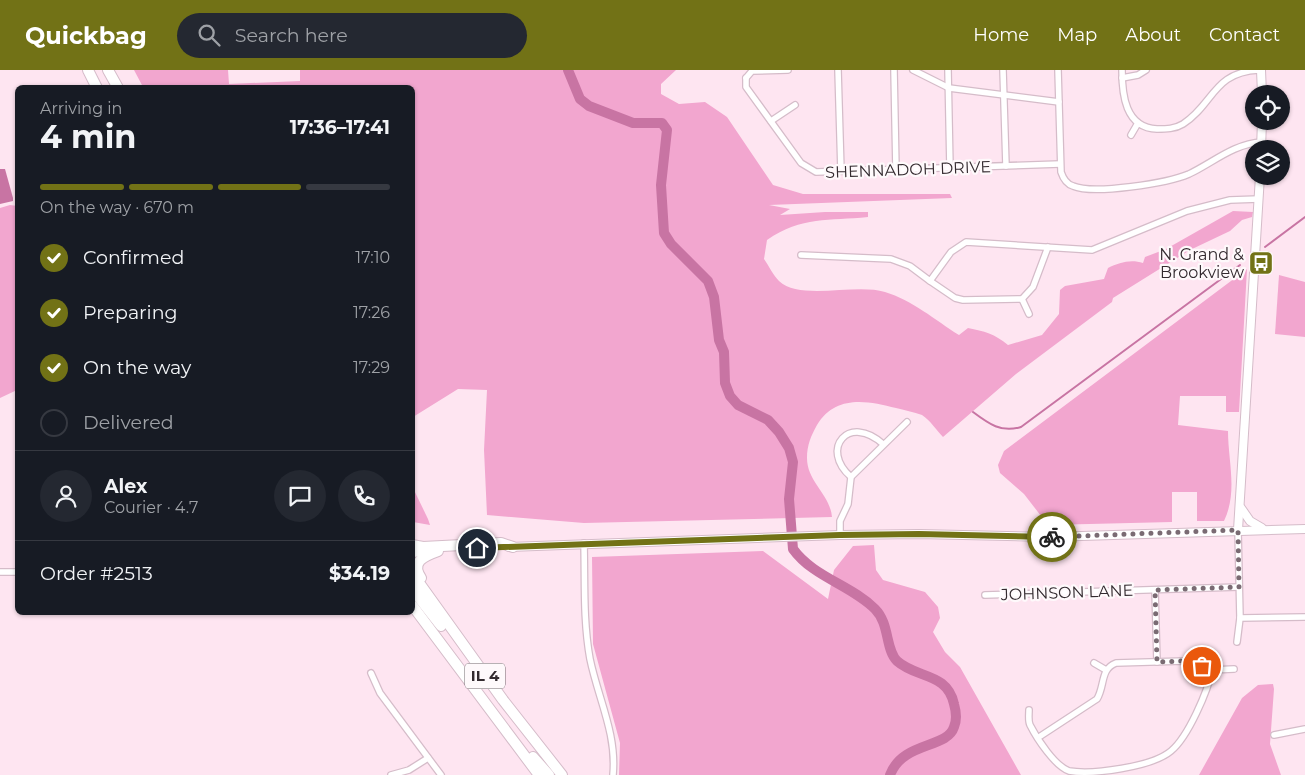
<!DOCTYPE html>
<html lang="en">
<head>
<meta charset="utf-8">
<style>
  :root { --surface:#171b24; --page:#242831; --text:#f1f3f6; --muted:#9ea1a6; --line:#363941; --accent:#727216 }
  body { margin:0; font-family:Montserrat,sans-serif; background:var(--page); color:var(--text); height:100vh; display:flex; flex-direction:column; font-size:19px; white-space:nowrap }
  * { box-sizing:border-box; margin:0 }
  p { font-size:16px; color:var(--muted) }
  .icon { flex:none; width:28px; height:28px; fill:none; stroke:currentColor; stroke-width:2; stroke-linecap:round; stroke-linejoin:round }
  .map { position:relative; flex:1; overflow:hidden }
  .details { position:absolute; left:15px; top:15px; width:400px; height:530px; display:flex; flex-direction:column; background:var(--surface); border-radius:8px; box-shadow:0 1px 4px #0004 }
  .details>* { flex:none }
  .buttons { position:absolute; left:1245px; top:15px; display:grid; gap:10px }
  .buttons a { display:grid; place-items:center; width:45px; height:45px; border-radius:50%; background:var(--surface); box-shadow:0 1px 4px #0004; font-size:25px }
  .pin { position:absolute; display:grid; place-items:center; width:42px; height:42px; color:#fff; margin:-21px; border:2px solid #fff; border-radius:50%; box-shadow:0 1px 5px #0007 }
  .courier { position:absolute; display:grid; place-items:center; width:50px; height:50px; margin:-25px; border:4px solid #727216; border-radius:50%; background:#fff; color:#222; box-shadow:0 1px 6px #0007 }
  .headline em { font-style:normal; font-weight:700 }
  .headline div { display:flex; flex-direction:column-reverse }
  .headline { display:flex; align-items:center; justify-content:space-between; height:85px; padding:0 25px }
  h1 { font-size:32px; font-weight:700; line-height:38px }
  .bar { display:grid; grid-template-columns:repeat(4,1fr); gap:8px 5px; align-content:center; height:60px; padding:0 25px }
  .bar i { height:6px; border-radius:4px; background:var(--line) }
  .bar .current { background:var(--accent) }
  .bar p { grid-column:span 4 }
  .line { display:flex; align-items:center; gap:12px; padding:0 25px; border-top:1px solid var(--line) }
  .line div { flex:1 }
  .round { display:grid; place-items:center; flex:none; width:52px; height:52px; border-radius:26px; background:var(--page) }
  ol { padding:0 25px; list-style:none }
  li { display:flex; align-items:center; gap:15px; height:55px }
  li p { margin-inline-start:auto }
  li .icon { padding:5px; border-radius:50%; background:var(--accent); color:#fff; stroke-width:4 }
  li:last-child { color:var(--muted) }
  li i { width:28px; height:28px; border:2px solid var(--line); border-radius:50% }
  header { display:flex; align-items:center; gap:30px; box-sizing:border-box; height:70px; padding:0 25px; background:var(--accent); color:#fff }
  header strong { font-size:24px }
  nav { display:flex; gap:28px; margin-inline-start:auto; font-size:18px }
  .search { width:350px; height:45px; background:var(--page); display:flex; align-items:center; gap:12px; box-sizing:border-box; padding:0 18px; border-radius:28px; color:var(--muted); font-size:19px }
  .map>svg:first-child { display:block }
  .green { fill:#f2a6cf }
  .water { fill:#c874a3 }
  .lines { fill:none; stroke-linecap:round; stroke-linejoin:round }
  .stream { stroke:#c874a3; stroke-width:2 }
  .river { stroke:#c874a3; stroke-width:10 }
  .street-casing { stroke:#d5bcc9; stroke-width:8 }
  .secondary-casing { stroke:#d5bcc9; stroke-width:10 }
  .highway-casing { stroke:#d5bcc9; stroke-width:12 }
  .street { stroke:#fff; stroke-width:5.5 }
  .secondary { stroke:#fff; stroke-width:8 }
  .highway { stroke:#fff; stroke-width:10 }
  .done { stroke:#7a6b73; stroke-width:5; stroke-dasharray:0 9 }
  .route { stroke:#727216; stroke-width:6 }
  .labels { text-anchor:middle; stroke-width:4.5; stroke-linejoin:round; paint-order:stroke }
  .shield { fill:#fef9fb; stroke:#70686c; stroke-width:1 }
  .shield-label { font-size:15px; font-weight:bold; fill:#332a2f }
  .street-label { font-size:16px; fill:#332a2f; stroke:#fef9fb }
  .poi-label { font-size:16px; fill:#332a2f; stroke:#fef9fb; text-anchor:end }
</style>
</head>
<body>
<header>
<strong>Quickbag</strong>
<div class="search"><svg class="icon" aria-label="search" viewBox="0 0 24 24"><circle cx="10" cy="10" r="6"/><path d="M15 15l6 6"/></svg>Search here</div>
<nav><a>Home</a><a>Map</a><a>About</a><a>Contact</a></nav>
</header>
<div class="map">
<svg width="1305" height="705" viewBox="0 0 1305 705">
  <rect width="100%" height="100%" fill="#fee5f1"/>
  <!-- green -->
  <g class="green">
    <path d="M134,0H228L229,14L300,11V0H676L661,14V24L679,34L705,32L727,47L773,115L803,124H950L952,128L769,135L790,139L780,145L825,142H868V147C829,151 802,146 767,170L764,189C769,196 773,205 779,211C800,231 856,213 885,222C912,230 935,250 959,265L968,258C984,261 995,264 1008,275L1042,265L1059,244L1060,220L1065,216L1104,209L1108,198C1119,193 1130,189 1143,193L1145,187L1166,179L1233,141L1253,142L1252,147L1242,150L1230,161L1190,180L1113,228L1112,232L1016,304L943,367C937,361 930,350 922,345C914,342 904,340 896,338C866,330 835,325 817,355C811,366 807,375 807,388C807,412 830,424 832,447L584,453L487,445L484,380L487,320L458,319L413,347L412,18L143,17Z"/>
    <path d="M10,135L18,136L17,320L0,328V138Z"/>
    <path d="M1247,199L1239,342H1226V326H1180L1178,355L1228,361C1228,391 1238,422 1224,451H1197V422H1172V452L1048,455L1024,424L1000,403L998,395L1004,381Z"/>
    <path d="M1279,205L1305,212V267L1275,264Z"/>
    <path d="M413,418L428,449L430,455L413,452Z"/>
    <path d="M874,475L876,500L883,510L925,522L938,537L940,548L933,562L945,582L960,597L1021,705H619L620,673L593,574L592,487L763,481L828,529L834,500L853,476Z"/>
    <path d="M1273,614L1274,619L1270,674L1281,705H1199L1242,628L1258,615Z"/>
  </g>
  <!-- water -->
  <path class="water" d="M0,99H5L13,128V131L0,134Z"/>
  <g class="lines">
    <!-- stream -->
    <g class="stream">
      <path d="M1265,177L1305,147"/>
      <path d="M973,342C989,354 1001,363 1021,357L1240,195"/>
    </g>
    <!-- river -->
    <path class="river" d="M568,0L580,29L589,36L633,53H662L667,60L661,115L664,163L671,174L708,211L714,227L719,270L724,282L725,313L730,326L738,335L768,350L779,362L789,378L793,392L789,429L793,479C813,507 851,515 875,539C890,554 885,579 897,591C917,609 947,602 954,634C956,641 957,650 954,657C947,679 903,671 890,705"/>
    <defs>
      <g id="street">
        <path d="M838,0L841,101"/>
        <path d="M894,0L896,100"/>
        <path d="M913,0L949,18L1059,32"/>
        <path d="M948,0L950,98"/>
        <path d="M1003,0L1006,96"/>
        <path d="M1058,0L1061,102C1063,108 1066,114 1073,116C1094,125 1168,113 1189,104C1214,92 1233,74 1262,72"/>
        <path d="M1122,0C1122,24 1125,58 1157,59C1166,59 1175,59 1183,54C1214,34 1213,2 1259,0"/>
        <path d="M746,8V17L801,93L816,102L1060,94"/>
        <path d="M746,8L752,1L788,0"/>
        <path d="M1122,8L1138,5L1146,0"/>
        <path d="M771,51L795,35"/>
        <path d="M1131,65L1138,53"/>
        <path d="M801,185L891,189L910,196L930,211L951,182L966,172L1092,180L1187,141L1230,130L1259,129"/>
        <path d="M930,211L955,228L963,230L1022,229L1033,217L1048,177"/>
        <path d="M1022,229L1029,244"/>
        <path d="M851,407C819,379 849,343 883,374"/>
        <path d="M840,465V451L848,434L851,407L907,352"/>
        <path d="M584,473C585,511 583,551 590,589C598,628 617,664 613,705"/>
        <path d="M0,502H18"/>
        <path d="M1155,520L1157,592"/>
        <path d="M985,525L1239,517"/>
        <path d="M1240,548L1305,547"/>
        <path d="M1237,572L1240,548L1238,460"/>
        <path d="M1094,593L1106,600"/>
        <path d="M371,603L380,623L441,705"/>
        <path d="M1029,640C1029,645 1028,651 1030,655C1037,669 1055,696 1069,701C1092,705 1152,697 1171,681C1188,667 1208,621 1212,600"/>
        <path d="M1274,665L1305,659"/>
        <path d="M1039,667L1097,629C1105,616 1100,599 1116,593L1184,591L1212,600L1234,599"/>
        <path d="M391,705L409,700L428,688"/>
      </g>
      <g id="secondary">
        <path d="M1261,0L1262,24"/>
        <path d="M1261,79L1262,51"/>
        <path d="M1241,438L1250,451L1262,458"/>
        <path d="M1238,460L1260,106"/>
        <path d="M509,477L840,465L919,464L1050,467L1305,459"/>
        <path d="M412,483L433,481"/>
      </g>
      <g id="highway">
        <path d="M88,0L97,18"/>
        <path d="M108,0L118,18"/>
        <path d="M412,475L423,477L501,473L513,477"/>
        <path d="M412,503L503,630L562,705"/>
        <path d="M421,508C410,492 424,486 438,481"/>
        <path d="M412,519L441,556"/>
        <path d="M412,535L539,705"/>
        <path d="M533,687L549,705"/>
      </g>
    </defs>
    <!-- street casing -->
    <use href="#street" class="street-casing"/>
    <!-- secondary casing -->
    <use href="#secondary" class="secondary-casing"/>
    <!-- highway casing -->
    <use href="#highway" class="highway-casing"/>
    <!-- street -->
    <use href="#street" class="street"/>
    <!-- secondary -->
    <use href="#secondary" class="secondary"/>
    <!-- highway -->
    <use href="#highway" class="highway"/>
  </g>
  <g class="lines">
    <!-- done -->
    <path class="done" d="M1052,467L1238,460L1239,517L1155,520L1157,592L1184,591L1202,596"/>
    <!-- route -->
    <path class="route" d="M477,478L840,465L919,464L1052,467"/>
  </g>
  <!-- icons -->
  <defs>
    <symbol id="bus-square" viewBox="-11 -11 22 22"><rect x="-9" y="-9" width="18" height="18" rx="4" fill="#727216" stroke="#fef9fb"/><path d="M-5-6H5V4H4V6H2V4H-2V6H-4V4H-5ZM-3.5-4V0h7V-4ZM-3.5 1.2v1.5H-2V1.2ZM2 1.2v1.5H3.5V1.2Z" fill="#fff"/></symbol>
  </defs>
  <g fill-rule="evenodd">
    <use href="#bus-square" x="1247" y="179" width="28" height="28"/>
  </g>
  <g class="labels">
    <!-- shield labels -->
    <rect class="shield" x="465" y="593.5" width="40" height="25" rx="4"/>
    <g class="shield-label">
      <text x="485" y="611">IL 4</text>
    </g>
    <!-- street labels -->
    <g class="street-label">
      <text transform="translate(908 99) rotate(-2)" y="6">SHENNADOH DRIVE</text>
      <text transform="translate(1067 522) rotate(-2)" y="6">JOHNSON LANE</text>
    </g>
    <!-- poi labels -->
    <g class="poi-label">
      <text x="1244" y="190">N. Grand &amp;<tspan x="1244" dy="18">Brookview</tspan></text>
    </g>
  </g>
</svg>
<div class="buttons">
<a><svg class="icon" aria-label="locate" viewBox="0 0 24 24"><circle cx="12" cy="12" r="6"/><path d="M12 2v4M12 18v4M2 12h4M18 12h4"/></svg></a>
<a><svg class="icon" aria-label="layers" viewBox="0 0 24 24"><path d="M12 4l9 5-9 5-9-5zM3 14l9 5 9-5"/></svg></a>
</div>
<div class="pin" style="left:1202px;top:596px;background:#ea580c"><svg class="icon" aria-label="bag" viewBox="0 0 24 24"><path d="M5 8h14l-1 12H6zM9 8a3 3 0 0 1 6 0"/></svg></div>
<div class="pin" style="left:477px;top:478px;background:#1f2937"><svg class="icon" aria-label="home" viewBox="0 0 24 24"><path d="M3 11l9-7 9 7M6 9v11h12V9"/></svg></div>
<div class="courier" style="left:1052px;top:467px"><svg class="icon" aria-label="bike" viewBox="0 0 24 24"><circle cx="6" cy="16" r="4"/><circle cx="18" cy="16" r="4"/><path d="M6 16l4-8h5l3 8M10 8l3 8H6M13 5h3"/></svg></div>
<section class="details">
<div class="headline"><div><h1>4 min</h1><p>Arriving in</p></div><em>17:36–17:41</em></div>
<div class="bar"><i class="current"></i><i class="current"></i><i class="current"></i><i></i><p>On the way · 670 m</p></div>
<ol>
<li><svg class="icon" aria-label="check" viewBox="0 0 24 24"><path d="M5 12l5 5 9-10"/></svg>Confirmed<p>17:10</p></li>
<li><svg class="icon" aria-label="check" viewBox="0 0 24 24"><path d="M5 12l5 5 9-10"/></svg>Preparing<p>17:26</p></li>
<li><svg class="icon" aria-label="check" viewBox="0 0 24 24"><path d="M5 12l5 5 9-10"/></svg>On the way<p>17:29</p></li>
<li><i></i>Delivered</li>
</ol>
<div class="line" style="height:90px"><a class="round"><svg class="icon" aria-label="person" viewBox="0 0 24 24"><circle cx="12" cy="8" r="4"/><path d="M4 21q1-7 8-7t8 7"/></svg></a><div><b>Alex</b><p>Courier · 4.7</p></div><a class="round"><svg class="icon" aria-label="chat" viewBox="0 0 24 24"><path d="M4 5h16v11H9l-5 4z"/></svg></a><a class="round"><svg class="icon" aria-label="phone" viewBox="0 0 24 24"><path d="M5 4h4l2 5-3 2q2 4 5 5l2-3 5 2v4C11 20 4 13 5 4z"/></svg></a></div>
<div class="line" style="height:65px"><div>Order #2513</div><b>$34.19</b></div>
</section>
</div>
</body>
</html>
